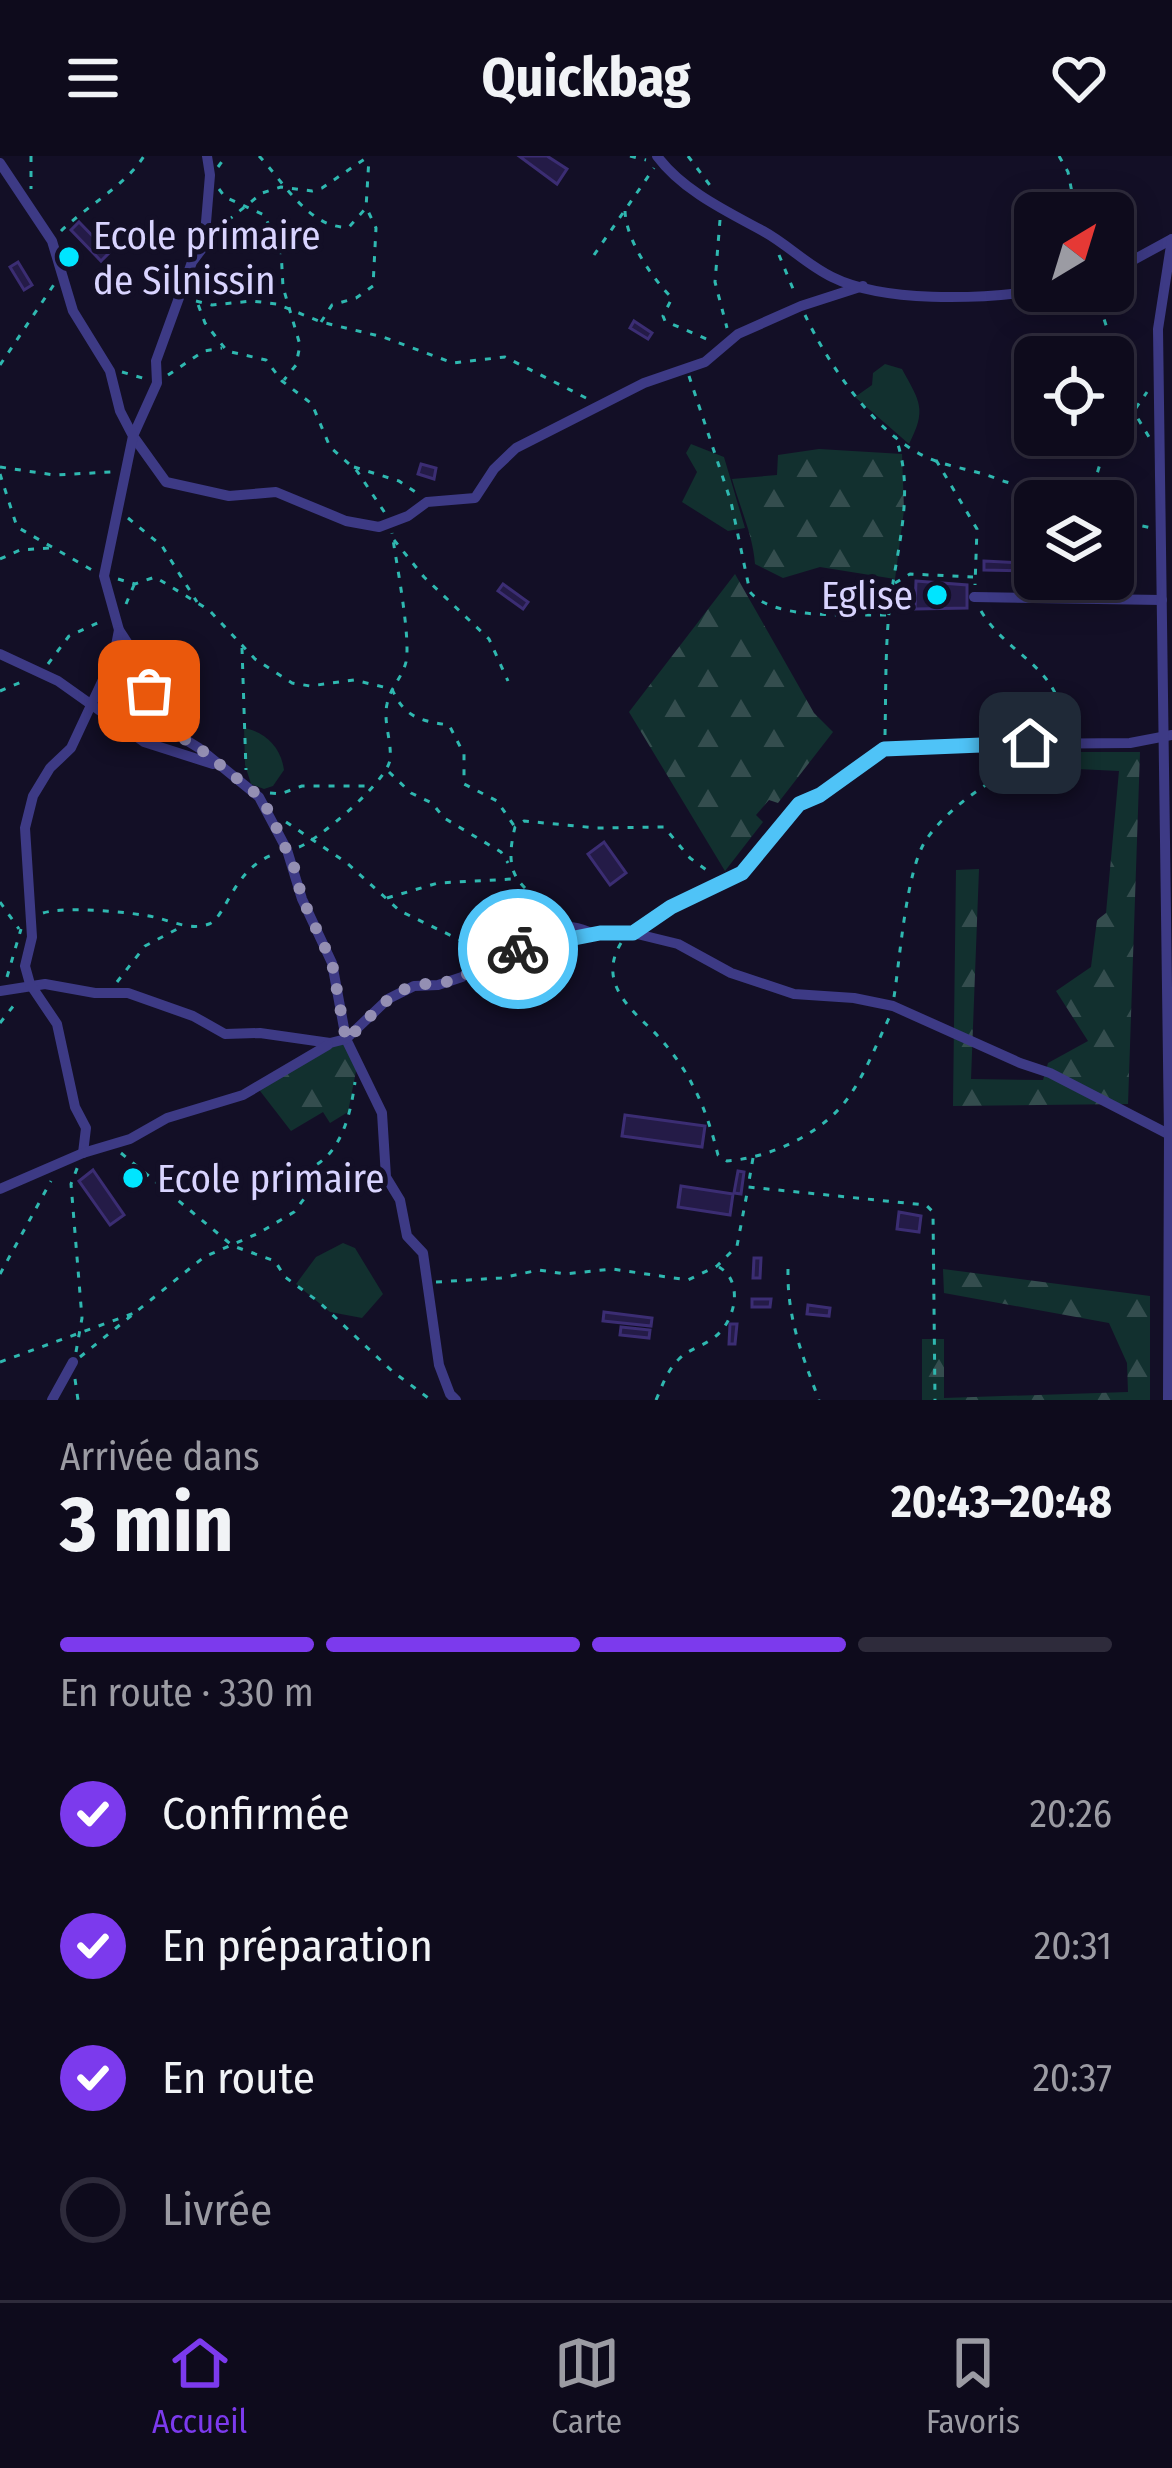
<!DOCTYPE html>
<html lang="fr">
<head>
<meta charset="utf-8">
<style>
  :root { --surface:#0e0b1c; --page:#171425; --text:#f1f3f6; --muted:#9b9ba3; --line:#2e2b3b; --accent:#7c3aed }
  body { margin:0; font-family:"Fira Sans Condensed",sans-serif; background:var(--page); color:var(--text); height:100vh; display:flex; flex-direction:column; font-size:45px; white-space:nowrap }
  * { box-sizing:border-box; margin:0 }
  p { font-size:39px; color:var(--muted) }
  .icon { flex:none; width:66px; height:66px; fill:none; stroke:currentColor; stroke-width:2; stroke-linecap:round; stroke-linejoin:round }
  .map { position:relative; height:1244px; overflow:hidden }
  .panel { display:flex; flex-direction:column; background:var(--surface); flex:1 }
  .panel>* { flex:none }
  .needle { width:78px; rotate:38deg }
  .controls { position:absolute; left:1014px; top:36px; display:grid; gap:24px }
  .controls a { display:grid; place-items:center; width:120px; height:120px; border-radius:18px; background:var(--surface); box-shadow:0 6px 30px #0003,0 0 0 3px var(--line); font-size:60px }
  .pin { position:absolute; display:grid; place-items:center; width:102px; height:102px; color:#fff; margin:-51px; border-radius:24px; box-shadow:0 6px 18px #0006 }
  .courier { position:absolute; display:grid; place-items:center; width:120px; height:120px; margin:-60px; border:9px solid #4fc3f7; border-radius:50%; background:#fff; color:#222; box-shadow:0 3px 15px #0007 }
  .overview em { font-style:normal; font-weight:700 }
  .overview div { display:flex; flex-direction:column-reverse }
  .overview { display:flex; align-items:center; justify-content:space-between; height:204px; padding:0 60px }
  h1 { font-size:78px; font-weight:700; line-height:90px }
  .bar { display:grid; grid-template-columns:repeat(4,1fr); gap:18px 12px; align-content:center; height:144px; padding:0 60px }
  .bar i { height:15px; border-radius:9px; background:var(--line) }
  .bar .active { background:var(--accent) }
  .bar p { grid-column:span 4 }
  ol { padding:0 60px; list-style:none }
  li { display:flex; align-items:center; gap:36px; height:132px }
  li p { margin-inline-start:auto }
  li .icon { padding:12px; border-radius:50%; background:var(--accent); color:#fff; stroke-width:4 }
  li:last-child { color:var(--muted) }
  li i { width:66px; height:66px; border:6px solid var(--line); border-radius:50% }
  header { display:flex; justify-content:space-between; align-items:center; height:156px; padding:0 60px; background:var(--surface); font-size:54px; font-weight:700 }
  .menu { display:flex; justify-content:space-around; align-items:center; height:168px; border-top:3px solid var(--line); background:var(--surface); font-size:33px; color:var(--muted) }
  .menu a { display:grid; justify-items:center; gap:6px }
  .menu .active { color:var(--accent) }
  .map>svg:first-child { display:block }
  .grass { fill:#12302f }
  .forest { fill:url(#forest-firs) }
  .building { fill:#241b47; stroke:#3b2d73; stroke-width:3 }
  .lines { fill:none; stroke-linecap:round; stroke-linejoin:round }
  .path { stroke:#2fb8b0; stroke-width:3; stroke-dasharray:6 9; stroke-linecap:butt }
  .minor { stroke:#3d3a85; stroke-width:10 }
  .done { stroke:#948fb3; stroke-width:12; stroke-dasharray:0 21.6 }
  .route { stroke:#4fc3f7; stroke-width:15 }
  .poi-dot { fill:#00e5ff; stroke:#130f26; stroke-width:4.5 }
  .labels { text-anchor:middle; stroke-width:10; stroke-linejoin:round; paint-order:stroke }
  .poi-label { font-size:39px; fill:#d9d4ff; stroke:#130f26; text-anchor:start }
</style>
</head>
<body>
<header><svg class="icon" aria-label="menu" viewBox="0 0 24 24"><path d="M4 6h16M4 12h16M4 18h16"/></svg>Quickbag<svg class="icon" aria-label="heart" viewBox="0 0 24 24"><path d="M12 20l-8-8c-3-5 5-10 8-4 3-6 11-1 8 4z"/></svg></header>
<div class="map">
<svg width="1172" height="1244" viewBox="0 0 1172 1244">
  <defs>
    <pattern id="forest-firs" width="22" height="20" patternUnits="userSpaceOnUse" patternTransform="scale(3)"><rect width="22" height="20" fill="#12302f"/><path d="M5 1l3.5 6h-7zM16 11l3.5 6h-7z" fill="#344d4e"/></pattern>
  </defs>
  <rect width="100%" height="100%" fill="#130f26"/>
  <!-- grass -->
  <g class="grass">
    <path d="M885,208L902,213C920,246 927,253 909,288L855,241L872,229L873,217Z"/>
    <path d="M691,288L724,301L745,372L728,375L682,346L697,316L686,297Z"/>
    <path d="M244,572C266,576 281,592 284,614L273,630L264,633L251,628L245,609Z"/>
    <path d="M343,1087L355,1092L383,1138L362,1162L330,1156L296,1128L316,1101Z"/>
  </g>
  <!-- forest -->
  <g class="forest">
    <path d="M819,293L902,298L904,354L895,423L820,411L783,422L755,408C753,379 740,352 732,323L777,319L778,299Z"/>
    <path d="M735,418L814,557L833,576L778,647L769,644L756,659L763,666L725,715L629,556Z"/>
    <path d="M1075,596H1140L1128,948L953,950L956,714L979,713L971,923L1043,924L1048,907L1088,885L1056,835L1091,811L1097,764L1106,757L1119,615L1078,613Z"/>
    <path d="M346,883L357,910L348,956L330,967L323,956L291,975L257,931Z"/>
    <path d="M943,1113L1150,1140V1244H922V1183H944V1242L1128,1236L1127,1207L1109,1167L944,1137Z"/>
  </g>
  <!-- building -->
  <g class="building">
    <path d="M519,0H547L567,13L557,28Z"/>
    <path d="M79,66L109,97L101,105L71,74Z"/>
    <path d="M18,106L32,129L24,134L10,111Z"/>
    <path d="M634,165L652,177L648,183L630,172Z"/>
    <path d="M421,308L436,312L434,323L418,318Z"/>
    <path d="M984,405L1025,407V415L984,414Z"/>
    <path d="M916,425L967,429V452L915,453Z"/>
    <path d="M503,428L528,446L523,453L498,435Z"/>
    <path d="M604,686L626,717L610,729L588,698Z"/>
    <path d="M480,769L493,778L488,786L475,777Z"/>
    <path d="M625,959L705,970L702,991L622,980Z"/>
    <path d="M93,1014L124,1059L110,1069L79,1025Z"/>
    <path d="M738,1015L744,1016L741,1038L734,1037Z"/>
    <path d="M681,1030L733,1038L730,1059L678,1051Z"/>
    <path d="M899,1056L921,1060L919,1076L897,1073Z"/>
    <path d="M754,1102H761L760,1122H753Z"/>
    <path d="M752,1143H771L770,1151H752Z"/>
    <path d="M808,1149L830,1152L829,1160L807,1158Z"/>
    <path d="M604,1156L652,1162L651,1170L603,1165Z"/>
    <path d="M730,1168H737L735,1188H729Z"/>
    <path d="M621,1171L650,1174L649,1182L620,1179Z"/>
  </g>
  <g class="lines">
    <!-- path -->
    <g class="path">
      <path d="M31,0V33"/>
      <path d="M259,0C283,25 310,74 349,71L366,52L369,2"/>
      <path d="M630,0L646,4"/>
      <path d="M688,0L712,32"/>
      <path d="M1059,0L1068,16L1076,57"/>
      <path d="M218,11L226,0"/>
      <path d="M219,33L225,41L264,59L281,94L283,131L300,189L296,209L284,224"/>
      <path d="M625,55C626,84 652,122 672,142L663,160L665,165L711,185"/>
      <path d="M720,64L715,126L727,172"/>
      <path d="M216,74L262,37L281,31L312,35L322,32L369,0"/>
      <path d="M61,75C88,49 125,30 144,0"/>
      <path d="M594,99L654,12"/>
      <path d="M779,99L796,140"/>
      <path d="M193,135L205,167L227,195L266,204L282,225L312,248L330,291L357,315L385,357"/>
      <path d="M1095,135L1134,256L1149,281"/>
      <path d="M196,145L212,149L252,145L277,148L321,166L383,181L453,207L505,201L590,244"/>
      <path d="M805,159C828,208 874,276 924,300C946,311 972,313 995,322C1021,333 1048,330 1075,345"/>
      <path d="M321,166L332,149L356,142L373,130L376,72L367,53"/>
      <path d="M0,209L55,127"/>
      <path d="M122,216L146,223"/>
      <path d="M168,219L204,195L222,192"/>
      <path d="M689,220L731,346L750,436C774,465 853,458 890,459"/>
      <path d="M936,304L977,373L975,429"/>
      <path d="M0,311L54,319L111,316"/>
      <path d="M354,311L399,325L417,337"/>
      <path d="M0,318L17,371L92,414"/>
      <path d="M1089,345L1102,301L1147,236"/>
      <path d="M128,362L162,390L197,446"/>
      <path d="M1113,364L1152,372"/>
      <path d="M394,384L424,421L489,483L508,525"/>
      <path d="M0,403L20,394L50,392"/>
      <path d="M118,423L135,428L155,421L209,454L255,503L292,527L310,530L354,524L392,533C404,561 420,565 449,569L464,598V628L497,645L515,671"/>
      <path d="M895,427L910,418L973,421"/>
      <path d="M126,448L134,429"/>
      <path d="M981,455C1010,503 1063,510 1063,575"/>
      <path d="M242,492L246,614"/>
      <path d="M48,508L69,480L104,464"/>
      <path d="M0,535L26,524"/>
      <path d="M885,579C886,535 885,490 890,447C897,391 916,334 895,280"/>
      <path d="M389,616L411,637L432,647L444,662L501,696L508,707"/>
      <path d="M270,637L280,638L302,630H373"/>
      <path d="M286,666L347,707L400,755L481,794"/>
      <path d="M299,691C317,685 389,624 390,603C392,585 383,567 387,548C390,532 402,522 406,506C411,481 396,405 392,377"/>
      <path d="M387,742L438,727L512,723"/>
      <path d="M0,746L19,773"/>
      <path d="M43,757C65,750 131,756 154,761C172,765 190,775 209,768C227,761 233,710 278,697"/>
      <path d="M561,759C521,730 502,724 515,671L524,665L597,672L664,671L690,702L712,718"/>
      <path d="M621,787C598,825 628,851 653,875C667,889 683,910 692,928C704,950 712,975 718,999L727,1005C770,1002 825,977 850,939C866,916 877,887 889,862"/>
      <path d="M7,821L21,773"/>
      <path d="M117,826L145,790L181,771"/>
      <path d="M894,841C900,803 906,714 926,684C952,646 998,620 1038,599"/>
      <path d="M0,867L18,844"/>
      <path d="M121,997L233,1090L275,1105L285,1121L319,1146L392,1215L431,1244"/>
      <path d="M753,1002L748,1031L926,1049L933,1056L935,1244"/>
      <path d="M788,1113C787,1162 802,1199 819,1244"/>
      <path d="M0,1118L51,1025"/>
      <path d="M436,1126L501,1122L539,1114L565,1118L612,1113L688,1124L717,1110L737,1090L748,1032"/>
      <path d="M76,1196L82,1162L71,1028L78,1010"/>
      <path d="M80,1201L204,1101L259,1077L294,1056L307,1039L314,1010C342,995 351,956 355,926"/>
      <path d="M0,1206L137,1156"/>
      <path d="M75,1223L78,1244"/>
      <path d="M656,1244C663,1228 667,1215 679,1203C689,1193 701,1191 712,1183C735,1168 745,1126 719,1111"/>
    </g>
    <!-- minor -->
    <g class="minor">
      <path d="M207,0L210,19L204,90L192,106L156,205L157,227L133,280L166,326L229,340L276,336L346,365L379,371L408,360L427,346L475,342L494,313L516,292L644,227L705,206L738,178L801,150L863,130"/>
      <path d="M657,0C682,34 726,55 763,75C787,88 807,109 832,121C884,147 979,143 1035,135"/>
      <path d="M0,7L52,85L73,155L110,215L120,255L133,280L104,420L119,474L136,500L154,560L163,570L199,592L259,641L287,694L302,743L332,807L346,883L382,957L386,1021L400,1044L407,1080L423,1097L439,1209L450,1238L456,1244"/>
      <path d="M1113,115L1172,83"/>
      <path d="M974,441L1162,444"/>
      <path d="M0,498L58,525L144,586L213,608"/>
      <path d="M633,777L671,751L741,717L799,648L820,639L884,593L927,589L1130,587L1172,579"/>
      <path d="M528,788C548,768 567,766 592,777"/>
      <path d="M0,835L45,828L95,837H128L193,860L225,878L260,877L330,887L346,883L388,843L414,830L438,829L462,821L495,797L600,777H633L678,788L731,817L794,838L854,842L893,850L1020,907L1050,917L1172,980"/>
      <path d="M83,997L86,972L75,951L57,868L30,828L25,810L32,781L25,672L33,640L50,612L71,592L114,500L119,474"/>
      <path d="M0,1033L83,997L130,983L167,962L243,939L328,889"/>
      <path d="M52,1244L73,1206"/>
      <path d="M1168,1244L1169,978L1158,173L1172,83"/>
    </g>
  </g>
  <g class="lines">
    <!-- done -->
    <path class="done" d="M149,535L154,560L163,570L199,592L254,636L269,655L294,711L302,742L332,807L346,884C367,866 386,838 413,830C428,826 443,829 459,822C481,812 493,798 518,793"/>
    <!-- route -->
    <path class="route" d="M518,793L600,777H633L671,751L742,717L799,648L820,639L884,593L1030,587"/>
  </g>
  <!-- markers -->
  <g class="poi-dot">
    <circle cx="69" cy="101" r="12"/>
    <circle cx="937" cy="439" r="12"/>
    <circle cx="133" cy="1022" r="12"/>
  </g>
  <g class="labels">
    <!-- poi labels -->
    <g class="poi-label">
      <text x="93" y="93">Ecole primaire<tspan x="93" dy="45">de Silnissin</tspan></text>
      <text x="913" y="453" text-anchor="end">Eglise</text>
      <text x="157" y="1036">Ecole primaire</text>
    </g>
  </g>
</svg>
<div class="controls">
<a><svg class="needle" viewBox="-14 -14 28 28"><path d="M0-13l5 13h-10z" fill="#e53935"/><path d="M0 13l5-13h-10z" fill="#9b9ba3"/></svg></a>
<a><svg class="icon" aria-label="locate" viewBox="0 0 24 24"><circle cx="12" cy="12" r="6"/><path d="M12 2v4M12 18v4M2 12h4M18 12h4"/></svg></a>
<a><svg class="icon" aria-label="layers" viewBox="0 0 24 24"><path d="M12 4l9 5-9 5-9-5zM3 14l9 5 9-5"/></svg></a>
</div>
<div class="pin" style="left:149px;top:535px;background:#ea580c"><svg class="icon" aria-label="bag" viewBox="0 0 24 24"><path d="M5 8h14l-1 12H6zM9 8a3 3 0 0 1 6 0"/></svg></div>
<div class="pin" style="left:1030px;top:587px;background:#1f2937"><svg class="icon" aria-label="home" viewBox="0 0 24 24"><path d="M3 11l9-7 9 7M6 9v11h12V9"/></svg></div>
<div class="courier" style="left:518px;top:793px"><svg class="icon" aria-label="bike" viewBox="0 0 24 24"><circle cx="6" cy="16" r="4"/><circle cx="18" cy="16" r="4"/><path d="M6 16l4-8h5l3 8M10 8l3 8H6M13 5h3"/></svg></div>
</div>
<section class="panel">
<div class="overview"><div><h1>3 min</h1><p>Arrivée dans</p></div><em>20:43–20:48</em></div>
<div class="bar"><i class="active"></i><i class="active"></i><i class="active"></i><i></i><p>En route · 330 m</p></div>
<ol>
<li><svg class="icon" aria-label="check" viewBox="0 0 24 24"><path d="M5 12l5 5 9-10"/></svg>Confirmée<p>20:26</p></li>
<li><svg class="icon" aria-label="check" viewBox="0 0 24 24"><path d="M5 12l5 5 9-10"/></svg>En préparation<p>20:31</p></li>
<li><svg class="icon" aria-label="check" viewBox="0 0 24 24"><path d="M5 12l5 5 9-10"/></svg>En route<p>20:37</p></li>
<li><i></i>Livrée</li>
</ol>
</section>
<nav class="menu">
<a class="active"><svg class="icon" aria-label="home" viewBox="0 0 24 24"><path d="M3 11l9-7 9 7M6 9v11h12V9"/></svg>Accueil</a>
<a><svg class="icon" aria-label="map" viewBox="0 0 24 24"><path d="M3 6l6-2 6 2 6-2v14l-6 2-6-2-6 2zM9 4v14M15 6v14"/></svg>Carte</a>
<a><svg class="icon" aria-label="saved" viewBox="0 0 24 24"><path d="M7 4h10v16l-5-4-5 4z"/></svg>Favoris</a>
</nav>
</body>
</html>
